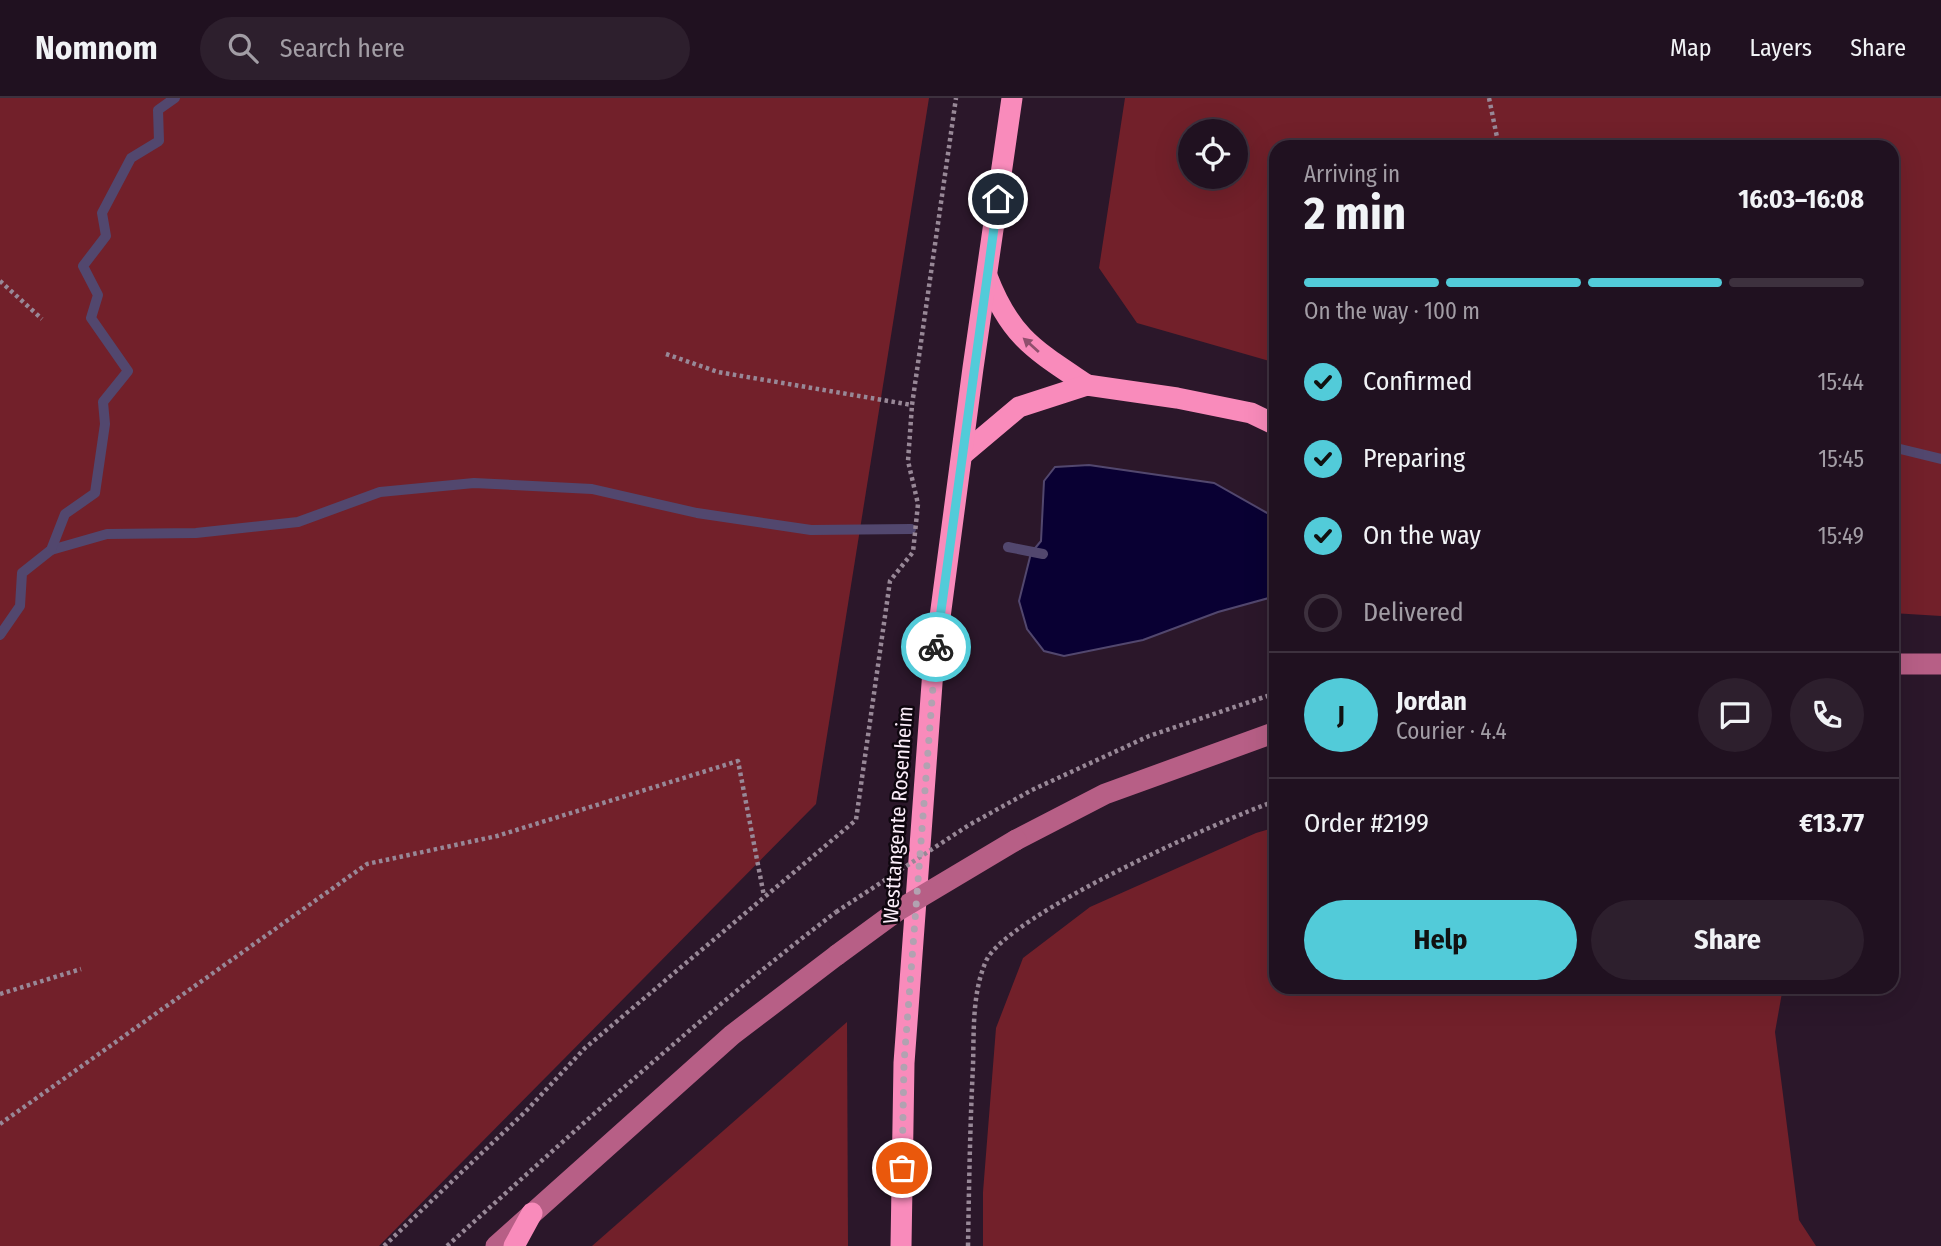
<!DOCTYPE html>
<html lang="en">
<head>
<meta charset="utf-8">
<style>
  :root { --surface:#201120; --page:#2d1f2d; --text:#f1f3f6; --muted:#a29da5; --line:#3d313e; --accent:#52cbd9 }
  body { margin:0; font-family:"Fira Sans Condensed",sans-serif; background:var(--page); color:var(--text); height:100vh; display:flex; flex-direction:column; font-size:26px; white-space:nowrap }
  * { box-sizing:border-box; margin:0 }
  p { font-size:23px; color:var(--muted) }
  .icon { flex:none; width:38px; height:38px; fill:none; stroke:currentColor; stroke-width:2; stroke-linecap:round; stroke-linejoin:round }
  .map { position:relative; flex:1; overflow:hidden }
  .drawer { position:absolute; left:1269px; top:42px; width:630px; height:854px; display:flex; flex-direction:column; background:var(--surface); border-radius:21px; box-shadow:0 7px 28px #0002,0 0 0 2px var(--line) }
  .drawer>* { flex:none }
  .tools { position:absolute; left:1178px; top:21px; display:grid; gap:14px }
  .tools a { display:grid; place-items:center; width:70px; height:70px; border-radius:50%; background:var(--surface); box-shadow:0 7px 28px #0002,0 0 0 2px var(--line); font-size:35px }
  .pin { position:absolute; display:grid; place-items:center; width:60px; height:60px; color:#fff; margin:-30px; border:4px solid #fff; border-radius:50%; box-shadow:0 2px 7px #0007 }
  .courier { position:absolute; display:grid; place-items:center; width:70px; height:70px; margin:-35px; border:5px solid #52cbd9; border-radius:50%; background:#fff; color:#222; box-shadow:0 2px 9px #0007 }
  .head em { font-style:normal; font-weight:700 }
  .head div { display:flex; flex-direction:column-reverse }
  .head { display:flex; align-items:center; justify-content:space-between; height:119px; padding:0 35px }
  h1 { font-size:46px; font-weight:700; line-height:52px }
  .bar { display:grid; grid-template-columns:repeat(4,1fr); gap:10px 7px; align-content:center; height:84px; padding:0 35px }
  .bar i { height:9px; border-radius:5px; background:var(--line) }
  .bar .selected { background:var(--accent) }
  .bar p { grid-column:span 4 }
  .line { display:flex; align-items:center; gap:18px; padding:0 35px; border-top:2px solid var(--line) }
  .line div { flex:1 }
  .round { display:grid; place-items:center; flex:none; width:74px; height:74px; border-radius:37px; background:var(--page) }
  ol { padding:0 35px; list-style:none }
  li { display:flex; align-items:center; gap:21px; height:77px }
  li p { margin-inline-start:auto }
  li .icon { padding:7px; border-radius:50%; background:var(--accent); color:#111; stroke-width:4 }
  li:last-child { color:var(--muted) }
  li i { width:38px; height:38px; border:4px solid var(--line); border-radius:50% }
  .action { display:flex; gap:14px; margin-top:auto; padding:14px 35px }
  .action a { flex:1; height:80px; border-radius:42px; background:var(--accent); color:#111; font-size:28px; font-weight:700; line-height:80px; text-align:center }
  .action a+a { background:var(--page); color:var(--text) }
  header { display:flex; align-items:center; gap:42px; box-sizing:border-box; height:98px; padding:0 35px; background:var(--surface); border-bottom:2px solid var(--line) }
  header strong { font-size:33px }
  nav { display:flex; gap:38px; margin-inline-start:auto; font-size:24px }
  .search { width:490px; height:63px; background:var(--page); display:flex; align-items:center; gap:18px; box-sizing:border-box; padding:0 24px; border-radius:38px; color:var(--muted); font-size:26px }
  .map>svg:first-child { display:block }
  .green { fill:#72202a; fill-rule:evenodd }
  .water { fill:#090033; stroke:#52476e; stroke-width:2 }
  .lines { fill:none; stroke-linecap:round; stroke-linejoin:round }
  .stream { stroke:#52476e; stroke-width:10 }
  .path { stroke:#988897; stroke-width:4.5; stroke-dasharray:3.5 3.5; stroke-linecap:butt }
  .secondary { stroke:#b75f86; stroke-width:21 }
  .highway { stroke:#f98bbb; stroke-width:21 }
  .path-bridge { stroke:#988897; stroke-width:4.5; stroke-dasharray:3.5 3.5; stroke-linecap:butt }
  .secondary-bridge { stroke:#b75f86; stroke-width:21 }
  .oneway { fill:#8f4f6d }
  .done { stroke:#b2a2b1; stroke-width:7; stroke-dasharray:0 12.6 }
  .route { stroke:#52cbd9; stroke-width:9 }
  .labels { text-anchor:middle; stroke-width:5; stroke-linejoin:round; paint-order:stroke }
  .street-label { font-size:21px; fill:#fbedf9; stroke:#0e060e }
</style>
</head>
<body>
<header>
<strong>Nomnom</strong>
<div class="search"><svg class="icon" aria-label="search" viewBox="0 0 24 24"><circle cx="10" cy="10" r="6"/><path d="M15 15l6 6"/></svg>Search here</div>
<nav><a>Map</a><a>Layers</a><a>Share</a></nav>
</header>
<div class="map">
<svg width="1941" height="1148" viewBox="0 0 1941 1148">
  <rect width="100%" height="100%" fill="#2b172a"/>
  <!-- green -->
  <g class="green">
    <path d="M0,0H929L816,706L379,1148H0Z"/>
    <path d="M1125,0H1941V518L1892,515V49H1276V265L1137,225L1099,170ZM1236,33V79H1190V33Z"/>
    <path d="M1276,729V889H1783L1775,934L1799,1122L1816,1148H983V1094L996,930L1023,860L1090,809L1256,735Z"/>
    <path d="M847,924L848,1148H592Z"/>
  </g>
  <!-- water -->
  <path class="water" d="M1089,367L1214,385L1276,420V498L1218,514L1143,542L1064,558L1044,553L1027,531L1019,503L1031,455L1041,443L1044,383L1055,369Z"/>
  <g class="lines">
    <!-- stream -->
    <g class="stream">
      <path d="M1892,349L1941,361"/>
      <path d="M1008,449L1043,456"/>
      <path d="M51,452L107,436L196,435L298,424L380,394L474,385L592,391L697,415L811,432L911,431"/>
      <path d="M0,537L20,508L22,475L51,452L65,416L95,395L105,326L103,304L128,273L91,220L98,197L83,168L106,138L102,115L131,60L159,43L158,12L175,0"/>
    </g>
    <!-- path -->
    <g class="path">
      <path d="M1489,0L1499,49"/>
      <path d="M0,183L42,221"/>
      <path d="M666,256L718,274L912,307L956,0"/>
      <path d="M1032,692L1149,638L1276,595"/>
      <path d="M0,896L81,871"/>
      <path d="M0,1026L367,766L497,738L738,663L764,798"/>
      <path d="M384,1148L526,1013L585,950L856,722L890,483L913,454L918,406L908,363L912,307"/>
      <path d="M447,1148C574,1034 699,918 836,814"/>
      <path d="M968,1148C969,1088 970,1028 973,968C974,933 972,895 986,863C1007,817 1222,721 1276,703"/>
    </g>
    <!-- secondary -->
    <g class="secondary">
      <path d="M1892,566H1941"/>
      <path d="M1016,742L1105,696L1276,634"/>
      <path d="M496,1148L732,937L837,857"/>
    </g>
    <!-- highway -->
    <g class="highway">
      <path d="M987,178C1010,239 1035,252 1087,287"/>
      <path d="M962,357L1019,309L1087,287L1177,300L1251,315L1276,327"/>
      <path d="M514,1148L532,1115"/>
      <path d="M901,1148L904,965L933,572L973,270L1012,0"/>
    </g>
    <!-- path-bridge -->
    <path class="path-bridge" d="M836,814L969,727L1032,692"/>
    <!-- secondary-bridge -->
    <path class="secondary-bridge" d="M837,857L897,813L1016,742"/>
  </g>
  <!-- one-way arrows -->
  <defs><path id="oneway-solid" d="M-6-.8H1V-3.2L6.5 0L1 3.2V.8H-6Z" transform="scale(1.75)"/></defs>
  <use class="oneway" href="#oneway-solid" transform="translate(1031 247) rotate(-138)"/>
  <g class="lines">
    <!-- done -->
    <path class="done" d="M902,1070L904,965L936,549"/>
    <!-- route -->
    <path class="route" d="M936,549L998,101"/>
  </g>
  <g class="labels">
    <!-- street labels -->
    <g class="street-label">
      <text transform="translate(898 717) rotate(-86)" y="7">Westtangente Rosenheim</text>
    </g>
  </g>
</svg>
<div class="tools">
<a><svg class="icon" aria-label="locate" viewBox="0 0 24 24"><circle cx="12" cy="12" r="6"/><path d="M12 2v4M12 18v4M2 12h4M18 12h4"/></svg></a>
</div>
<div class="pin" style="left:902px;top:1070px;background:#ea580c"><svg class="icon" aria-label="bag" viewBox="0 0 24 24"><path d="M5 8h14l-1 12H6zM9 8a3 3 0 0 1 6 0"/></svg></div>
<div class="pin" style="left:998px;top:101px;background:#1f2937"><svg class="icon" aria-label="home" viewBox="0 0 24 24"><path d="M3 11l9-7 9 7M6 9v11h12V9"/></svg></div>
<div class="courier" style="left:936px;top:549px"><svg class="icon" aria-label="bike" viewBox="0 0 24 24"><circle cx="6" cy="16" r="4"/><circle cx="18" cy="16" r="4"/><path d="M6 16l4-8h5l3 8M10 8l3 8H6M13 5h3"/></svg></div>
<section class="drawer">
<div class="head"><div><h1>2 min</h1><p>Arriving in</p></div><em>16:03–16:08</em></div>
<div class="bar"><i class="selected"></i><i class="selected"></i><i class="selected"></i><i></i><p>On the way · 100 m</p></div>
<ol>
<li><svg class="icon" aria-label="check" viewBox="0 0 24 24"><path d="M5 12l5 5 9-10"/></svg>Confirmed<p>15:44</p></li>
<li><svg class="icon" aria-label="check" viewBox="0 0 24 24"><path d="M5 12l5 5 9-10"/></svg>Preparing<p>15:45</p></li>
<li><svg class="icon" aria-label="check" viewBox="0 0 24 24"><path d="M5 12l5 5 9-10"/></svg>On the way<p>15:49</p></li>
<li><i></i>Delivered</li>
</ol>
<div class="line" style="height:126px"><b class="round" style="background:var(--accent);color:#111">J</b><div><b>Jordan</b><p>Courier · 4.4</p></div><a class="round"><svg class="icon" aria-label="chat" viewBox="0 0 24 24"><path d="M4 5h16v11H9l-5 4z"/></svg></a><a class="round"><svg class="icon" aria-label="phone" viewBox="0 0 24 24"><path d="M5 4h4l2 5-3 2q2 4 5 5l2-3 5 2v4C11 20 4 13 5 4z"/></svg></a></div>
<div class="line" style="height:91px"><div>Order #2199</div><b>€13.77</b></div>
<div class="action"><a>Help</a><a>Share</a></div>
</section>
</div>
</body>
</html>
